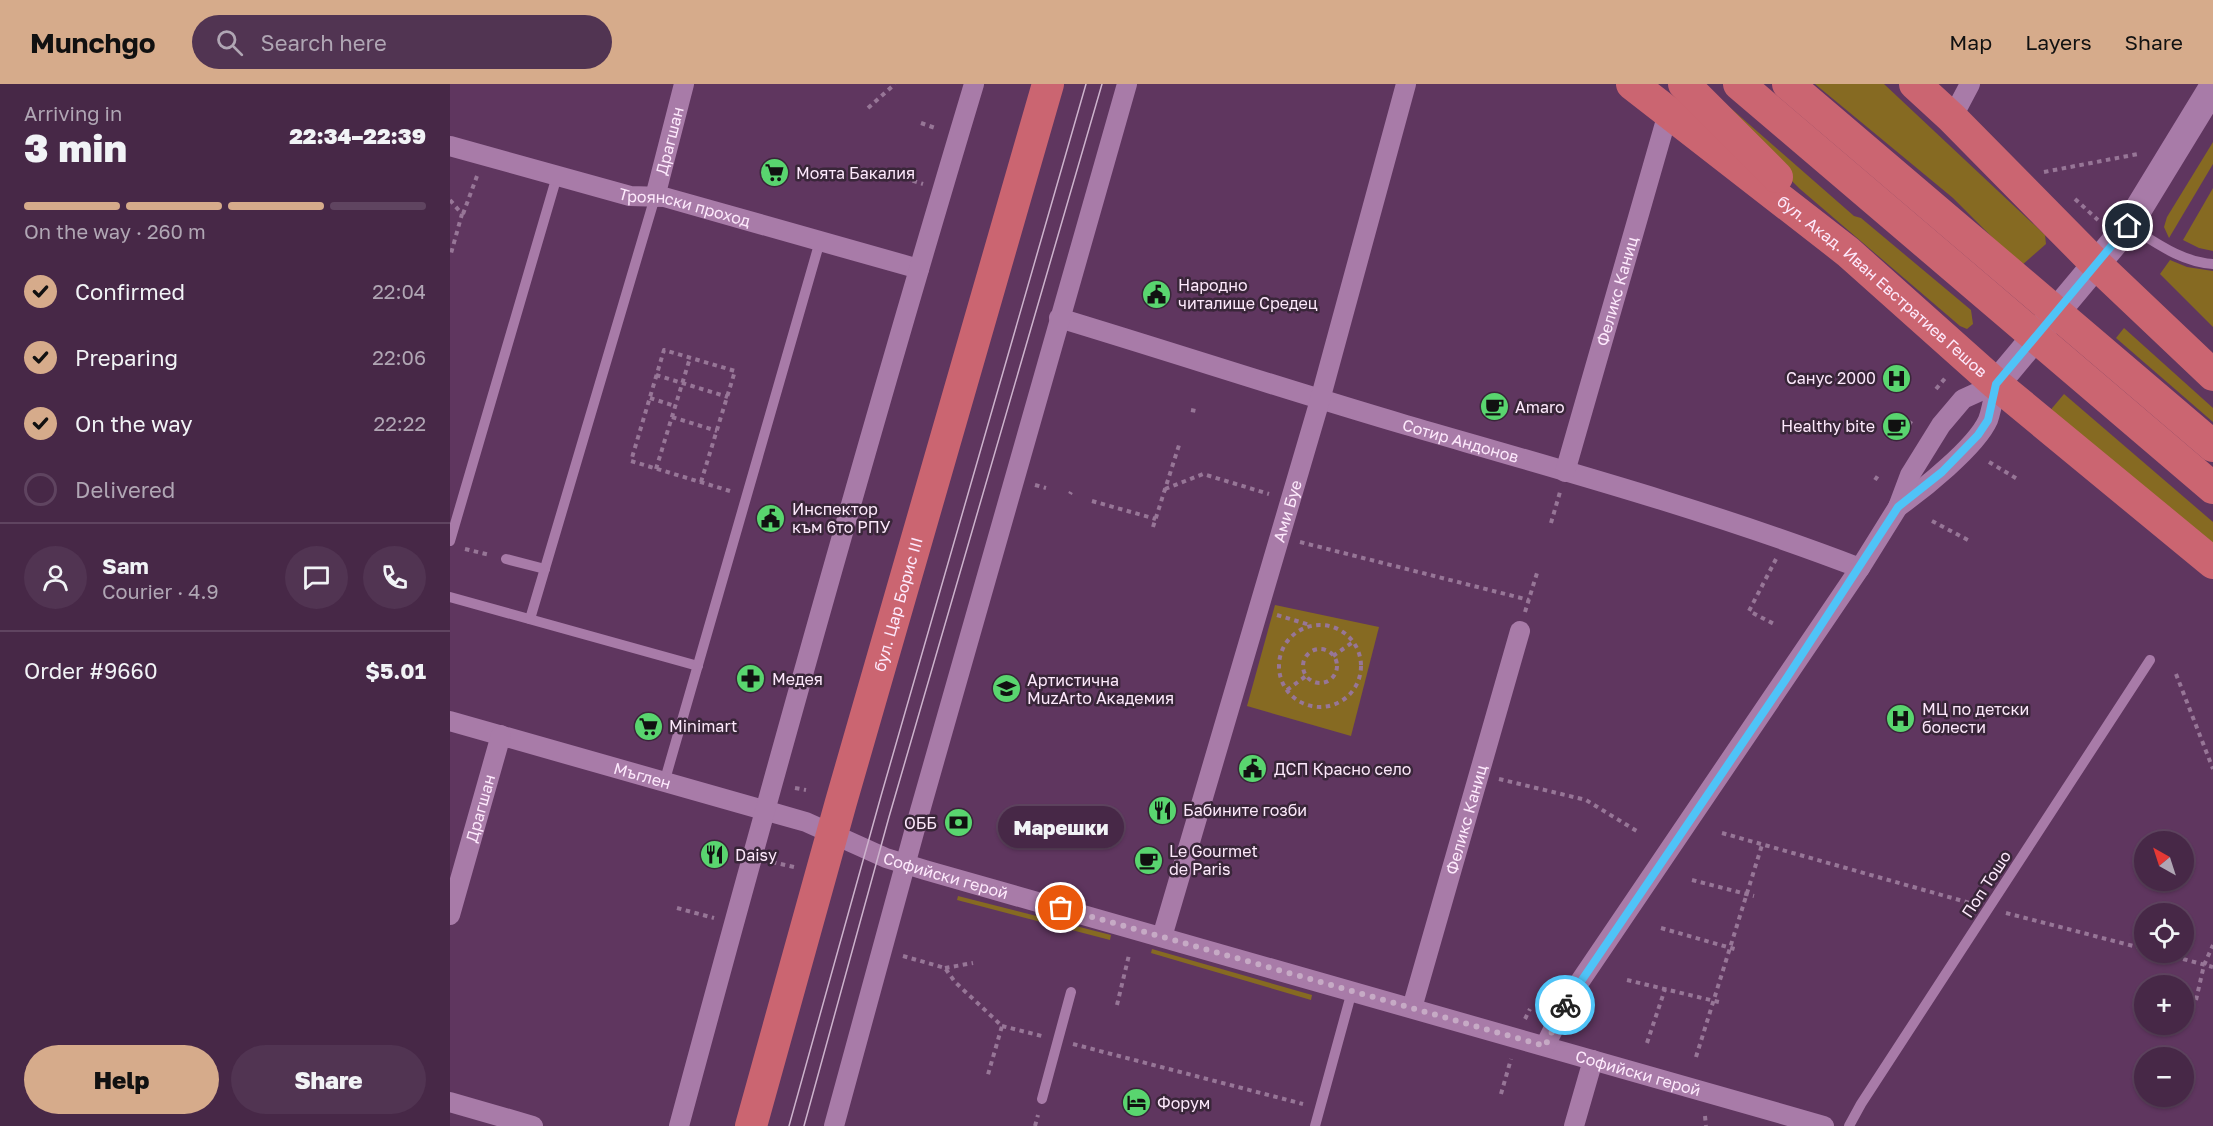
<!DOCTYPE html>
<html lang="en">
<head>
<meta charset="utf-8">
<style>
  :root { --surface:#472847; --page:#513452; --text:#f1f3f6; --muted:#b0a6b4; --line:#5f4460; --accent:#d6ab8b }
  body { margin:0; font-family:"Golos Text",sans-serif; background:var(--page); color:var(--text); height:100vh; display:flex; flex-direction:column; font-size:22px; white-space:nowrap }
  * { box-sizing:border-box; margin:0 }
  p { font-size:20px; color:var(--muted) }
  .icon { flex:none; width:33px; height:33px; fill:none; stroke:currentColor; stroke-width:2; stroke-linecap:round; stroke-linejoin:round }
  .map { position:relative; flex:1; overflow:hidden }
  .drawer { display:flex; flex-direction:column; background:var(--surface); width:450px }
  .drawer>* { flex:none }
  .needle { width:39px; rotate:321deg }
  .fabs { position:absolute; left:1684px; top:747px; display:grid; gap:12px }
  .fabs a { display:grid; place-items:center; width:60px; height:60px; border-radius:50%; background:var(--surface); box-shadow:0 2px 4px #0004,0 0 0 2px var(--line); font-size:30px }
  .pin { position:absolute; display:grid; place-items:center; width:51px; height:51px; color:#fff; margin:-26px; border:3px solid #fff; border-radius:50%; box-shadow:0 2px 6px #0007 }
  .courier { position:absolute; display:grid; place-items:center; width:60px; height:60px; margin:-30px; border:4px solid #4fc3f7; border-radius:50%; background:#fff; color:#222; box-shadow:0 2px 8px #0007 }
  .bubble { position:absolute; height:42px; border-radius:21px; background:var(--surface); box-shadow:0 2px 4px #0004,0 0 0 2px var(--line); font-size:20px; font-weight:800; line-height:42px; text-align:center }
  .overview em { font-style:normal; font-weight:800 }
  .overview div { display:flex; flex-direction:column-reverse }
  .overview { display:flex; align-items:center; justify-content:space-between; height:102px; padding:0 24px }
  h1 { font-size:39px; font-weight:800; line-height:45px }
  .bar { display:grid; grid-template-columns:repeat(4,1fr); gap:9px 6px; align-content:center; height:72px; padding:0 24px }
  .bar i { height:8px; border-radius:4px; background:var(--line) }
  .bar .current { background:var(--accent) }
  .bar p { grid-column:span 4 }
  .line { display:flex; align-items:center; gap:15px; padding:0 24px; border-top:2px solid var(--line) }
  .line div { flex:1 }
  .round { display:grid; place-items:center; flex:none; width:63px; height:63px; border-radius:32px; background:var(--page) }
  ol { padding:0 24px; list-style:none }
  li { display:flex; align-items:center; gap:18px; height:66px }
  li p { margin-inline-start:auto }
  li .icon { padding:6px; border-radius:50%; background:var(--accent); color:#111; stroke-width:4 }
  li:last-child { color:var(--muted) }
  li i { width:33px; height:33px; border:3px solid var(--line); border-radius:50% }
  .primary-button { display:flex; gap:12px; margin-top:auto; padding:12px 24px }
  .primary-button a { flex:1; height:69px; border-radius:36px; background:var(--accent); color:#111; font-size:24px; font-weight:800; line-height:69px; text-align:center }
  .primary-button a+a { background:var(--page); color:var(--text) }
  header { display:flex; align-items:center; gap:36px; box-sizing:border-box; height:84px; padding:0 30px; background:var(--accent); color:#111 }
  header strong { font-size:28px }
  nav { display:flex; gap:33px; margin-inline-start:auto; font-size:21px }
  .search { width:420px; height:54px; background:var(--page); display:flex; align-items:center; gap:15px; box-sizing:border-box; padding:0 21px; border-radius:33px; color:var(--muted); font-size:22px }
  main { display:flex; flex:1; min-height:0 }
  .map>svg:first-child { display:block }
  .green { fill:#866a22 }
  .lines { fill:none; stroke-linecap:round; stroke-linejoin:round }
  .path { stroke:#977697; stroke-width:4; stroke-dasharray:4.5 4.5; stroke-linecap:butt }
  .service { stroke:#a87ba8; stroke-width:10 }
  .minor { stroke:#a87ba8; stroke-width:20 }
  .secondary { stroke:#a87ba8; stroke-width:28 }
  .primary { stroke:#cb6571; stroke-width:32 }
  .tram { stroke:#cdb3cd; stroke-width:1.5 }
  .done { stroke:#c6aac5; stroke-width:6; stroke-dasharray:0 10.8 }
  .route { stroke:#4fc3f7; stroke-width:8 }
  .labels { text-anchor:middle; stroke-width:5; stroke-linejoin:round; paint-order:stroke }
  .street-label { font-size:16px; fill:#fde9fc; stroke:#392639 }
  .poi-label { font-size:16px; fill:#fde9fc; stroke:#392639; text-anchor:start }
</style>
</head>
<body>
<header>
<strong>Munchgo</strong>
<div class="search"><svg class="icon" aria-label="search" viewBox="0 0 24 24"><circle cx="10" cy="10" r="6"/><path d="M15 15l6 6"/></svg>Search here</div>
<nav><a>Map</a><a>Layers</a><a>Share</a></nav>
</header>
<main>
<section class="drawer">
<div class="overview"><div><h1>3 min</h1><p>Arriving in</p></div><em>22:34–22:39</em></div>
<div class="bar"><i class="current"></i><i class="current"></i><i class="current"></i><i></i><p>On the way · 260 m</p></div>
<ol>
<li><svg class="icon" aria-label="check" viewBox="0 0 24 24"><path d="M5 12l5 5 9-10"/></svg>Confirmed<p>22:04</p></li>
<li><svg class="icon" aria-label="check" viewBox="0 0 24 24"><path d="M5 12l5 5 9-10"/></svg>Preparing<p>22:06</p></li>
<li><svg class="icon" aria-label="check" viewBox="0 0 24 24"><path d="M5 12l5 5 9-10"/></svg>On the way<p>22:22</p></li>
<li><i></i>Delivered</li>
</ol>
<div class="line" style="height:108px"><a class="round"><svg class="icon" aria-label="person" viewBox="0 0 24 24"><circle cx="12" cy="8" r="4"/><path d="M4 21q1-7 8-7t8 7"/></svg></a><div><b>Sam</b><p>Courier · 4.9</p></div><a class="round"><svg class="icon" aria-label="chat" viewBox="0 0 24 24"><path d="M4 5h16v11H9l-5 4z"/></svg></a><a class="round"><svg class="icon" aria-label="phone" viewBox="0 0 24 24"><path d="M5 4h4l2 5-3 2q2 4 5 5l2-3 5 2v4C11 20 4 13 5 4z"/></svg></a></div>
<div class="line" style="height:78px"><div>Order #9660</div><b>$5.01</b></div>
<div class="primary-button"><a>Help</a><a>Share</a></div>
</section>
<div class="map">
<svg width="1763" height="1042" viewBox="0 0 1763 1042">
  <rect width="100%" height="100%" fill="#5f365f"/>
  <!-- green -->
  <g class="green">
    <path d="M1244,0H1253L1404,132L1411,134L1521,226L1523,240L1517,245L1510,242L1350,105Z"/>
    <path d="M1365,0H1434L1595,151L1596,160L1571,182L1503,114Z"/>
    <path d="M1763,58V80L1719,154L1714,143L1717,133Z"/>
    <path d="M1763,104V167L1749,164L1733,156Z"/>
    <path d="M1720,176L1737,183L1763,187V243L1710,190Z"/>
    <path d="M1674,244L1763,324V338L1666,254Z"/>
    <path d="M1614,310L1763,438V466L1598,329Z"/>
    <path d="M825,521L929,543L901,652L797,622Z"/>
    <path d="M508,812L661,851L660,856L507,816Z"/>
    <path d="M702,865L862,911L861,916L701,869Z"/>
  </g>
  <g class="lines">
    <!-- path -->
    <g class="path">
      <path d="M418,24L445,0"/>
      <path d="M471,39L488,45"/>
      <path d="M1594,88L1688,70"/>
      <path d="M454,94L473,100"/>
      <path d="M1625,115L1648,136"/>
      <path d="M0,116L12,130L0,173"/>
      <path d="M13,130L27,92"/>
      <path d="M206,291L278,313"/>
      <path d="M1486,305L1497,292"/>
      <path d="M200,314L225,322"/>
      <path d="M741,326L746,327"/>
      <path d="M222,333L267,347"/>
      <path d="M1459,341L1463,334"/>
      <path d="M1539,378L1569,396"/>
      <path d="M206,385L240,274"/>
      <path d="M1425,396L1429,390"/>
      <path d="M251,398L285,287L214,266L181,377L280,407"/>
      <path d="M585,401L596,404"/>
      <path d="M715,405L753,390L819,410"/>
      <path d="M620,410L621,408"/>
      <path d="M642,417L706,435"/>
      <path d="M1482,437L1518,456"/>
      <path d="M1101,439L1110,408"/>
      <path d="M703,443L730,358"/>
      <path d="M850,458L1079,516"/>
      <path d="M15,465L40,471"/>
      <path d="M1326,475L1299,527L1326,541"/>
      <path d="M1075,528L1087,489"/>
      <path d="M827,531L860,541"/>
      <circle cx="870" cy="582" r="41"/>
      <circle cx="870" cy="582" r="17"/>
      <path d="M883,572L903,558"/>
      <path d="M1726,590L1763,685"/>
      <path d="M837,606L856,592"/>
      <path d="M1049,695L1136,716L1190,749"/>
      <path d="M345,704L356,706"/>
      <path d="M1272,749L1520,819"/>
      <path d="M322,778L344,783"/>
      <path d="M1242,796L1304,812"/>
      <path d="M227,824L264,834"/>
      <path d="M1556,829L1695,865"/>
      <path d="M1211,844L1288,866"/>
      <path d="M1707,868L1763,883"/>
      <path d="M453,872L495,884L505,898L552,942L537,994"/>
      <path d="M495,884L523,879"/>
      <path d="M1177,896L1273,919"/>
      <path d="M1746,916L1754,881L1763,861"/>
      <path d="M667,921L679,871"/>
      <path d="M1075,935L1080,925"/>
      <path d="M552,942L592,952"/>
      <path d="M1197,959L1215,905"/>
      <path d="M623,960L853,1020"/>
      <path d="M1246,973L1312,761"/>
      <path d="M1051,1010L1061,975"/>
      <path d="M1255,1032L1256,1042"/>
      <path d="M585,1042L588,1031"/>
    </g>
    <!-- service -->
    <g class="service">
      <path d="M1679,142C1705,158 1731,178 1763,180"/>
      <path d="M0,457L107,92"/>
      <path d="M56,475L95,485"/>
      <path d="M0,513L248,582"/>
      <path d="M80,535L205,113"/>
      <path d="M214,699L370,157"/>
      <path d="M592,1015L621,908"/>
      <path d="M865,1042L902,907"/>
      <path d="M1399,1042L1411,1020L1700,576"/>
    </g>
    <!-- minor -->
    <g class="minor">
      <path d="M1502,34L1520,0"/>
      <path id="s1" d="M0,62L180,112L214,113L469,185"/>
      <path id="s2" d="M205,113L234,0"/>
      <path id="s3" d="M609,234C725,269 840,307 956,341C1108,385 1262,427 1410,484"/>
      <path id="s4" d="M1115,388L1218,29"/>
      <path d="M1448,423C1472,406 1526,363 1538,336C1542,325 1544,311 1546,300"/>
      <path id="s5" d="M0,637L356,738L436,774L475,786L1374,1042"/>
      <path id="s6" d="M0,831L51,651"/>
      <path id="s7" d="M712,853L870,316L956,0"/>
      <path id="s8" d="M962,924L1070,547"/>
      <path d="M1095,962L1118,915L1410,484L1448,423L1460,391L1491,341L1513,315L1546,300"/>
      <path d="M0,1018L83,1042"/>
      <path d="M229,1042C323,693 420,346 524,0"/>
      <path d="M384,1042L466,741L677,0"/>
      <path d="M1124,1042L1143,976"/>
    </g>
    <!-- secondary -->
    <path class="secondary" d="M1546,300L1678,142L1763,3"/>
    <!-- primary -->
    <g class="primary">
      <path id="s9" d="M1182,0L1398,168L1546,300L1763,479"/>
      <path d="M1234,0L1327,93"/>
      <path d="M1289,0L1763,404"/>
      <path d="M1338,0L1763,362"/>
      <path d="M1465,0L1502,34L1647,181L1763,291"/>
      <path id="s10" d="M301,1042L391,718L598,0"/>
    </g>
    <!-- tram -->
    <g class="tram">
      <path d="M339,1042L431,712L636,0"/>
      <path d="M354,1042L439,733L652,0"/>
    </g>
  </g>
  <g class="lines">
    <!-- done -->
    <path class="done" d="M611,824L1095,962L1115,921"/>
    <!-- route -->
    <path class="route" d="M1115,921L1336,595L1448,423L1492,388L1528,351L1538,336L1546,300L1678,142"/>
  </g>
  <!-- icons -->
  <defs>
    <symbol id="supermarket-disc" viewBox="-11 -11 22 22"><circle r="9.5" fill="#59d56f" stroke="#392639"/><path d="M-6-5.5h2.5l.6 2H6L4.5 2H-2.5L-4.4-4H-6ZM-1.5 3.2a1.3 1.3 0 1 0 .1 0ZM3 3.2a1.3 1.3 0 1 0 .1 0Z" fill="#111"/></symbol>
    <symbol id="civic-disc" viewBox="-11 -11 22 22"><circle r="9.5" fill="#59d56f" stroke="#392639"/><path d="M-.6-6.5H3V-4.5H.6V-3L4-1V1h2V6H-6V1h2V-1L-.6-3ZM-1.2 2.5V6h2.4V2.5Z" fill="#111"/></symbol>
    <symbol id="hospital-disc" viewBox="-11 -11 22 22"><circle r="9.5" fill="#59d56f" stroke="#392639"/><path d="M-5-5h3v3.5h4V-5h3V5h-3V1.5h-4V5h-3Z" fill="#111"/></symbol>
    <symbol id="cafe-disc" viewBox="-11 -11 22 22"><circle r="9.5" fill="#59d56f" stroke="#392639"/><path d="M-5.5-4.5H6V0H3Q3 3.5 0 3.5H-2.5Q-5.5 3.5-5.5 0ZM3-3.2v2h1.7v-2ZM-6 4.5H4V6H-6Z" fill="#111"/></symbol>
    <symbol id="pharmacy-disc" viewBox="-11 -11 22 22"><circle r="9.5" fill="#59d56f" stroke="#392639"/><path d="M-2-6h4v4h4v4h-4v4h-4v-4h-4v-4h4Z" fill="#111"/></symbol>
    <symbol id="school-disc" viewBox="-11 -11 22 22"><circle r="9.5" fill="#59d56f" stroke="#392639"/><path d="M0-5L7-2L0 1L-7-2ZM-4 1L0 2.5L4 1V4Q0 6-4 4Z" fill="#111"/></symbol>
    <symbol id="restaurant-disc" viewBox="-11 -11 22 22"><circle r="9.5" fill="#59d56f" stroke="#392639"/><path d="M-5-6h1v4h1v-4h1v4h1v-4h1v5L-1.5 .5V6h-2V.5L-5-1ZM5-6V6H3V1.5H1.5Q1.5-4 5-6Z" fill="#111"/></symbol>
    <symbol id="bank-disc" viewBox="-11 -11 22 22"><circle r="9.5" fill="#59d56f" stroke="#392639"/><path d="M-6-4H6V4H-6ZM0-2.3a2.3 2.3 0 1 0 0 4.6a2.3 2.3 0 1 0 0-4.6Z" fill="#111"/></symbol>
    <symbol id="hotel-disc" viewBox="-11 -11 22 22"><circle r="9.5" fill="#59d56f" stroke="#392639"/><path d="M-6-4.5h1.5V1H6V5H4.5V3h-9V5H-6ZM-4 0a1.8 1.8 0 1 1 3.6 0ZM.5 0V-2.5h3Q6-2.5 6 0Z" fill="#111"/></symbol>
  </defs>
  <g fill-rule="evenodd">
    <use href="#supermarket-disc" x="308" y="72" width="33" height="33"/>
    <use href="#civic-disc" x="690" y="194" width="33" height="33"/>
    <use href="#hospital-disc" x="1430" y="278" width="33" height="33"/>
    <use href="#cafe-disc" x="1028" y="306" width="33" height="33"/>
    <use href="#cafe-disc" x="1430" y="326" width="33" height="33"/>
    <use href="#civic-disc" x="304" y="418" width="33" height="33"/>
    <use href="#pharmacy-disc" x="284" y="578" width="33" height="33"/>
    <use href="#school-disc" x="540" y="588" width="33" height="33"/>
    <use href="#hospital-disc" x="1434" y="618" width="33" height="33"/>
    <use href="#supermarket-disc" x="182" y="626" width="33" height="33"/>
    <use href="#civic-disc" x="786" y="668" width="33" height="33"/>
    <use href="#restaurant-disc" x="696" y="710" width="33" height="33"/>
    <use href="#bank-disc" x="492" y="722" width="33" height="33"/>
    <use href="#restaurant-disc" x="248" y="754" width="33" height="33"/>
    <use href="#cafe-disc" x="682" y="760" width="33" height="33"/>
    <use href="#hotel-disc" x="670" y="1002" width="33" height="33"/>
  </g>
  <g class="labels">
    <!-- street labels -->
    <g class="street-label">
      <text dy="6" stroke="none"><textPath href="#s2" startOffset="58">Драгшан</textPath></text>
      <text dy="6" stroke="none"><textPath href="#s1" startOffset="243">Троянски проход</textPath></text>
      <text dy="6" stroke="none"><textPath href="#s9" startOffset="322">бул. Акад. Иван Евстратиев Гешов</textPath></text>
      <text dy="6" stroke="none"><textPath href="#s4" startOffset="188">Феликс Каниц</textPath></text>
      <text dy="6" stroke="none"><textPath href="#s3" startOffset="420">Сотир Андонов</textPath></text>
      <text dy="6" stroke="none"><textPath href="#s7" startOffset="444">Ами Буе</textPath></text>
      <text dy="6" stroke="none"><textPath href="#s10" startOffset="542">бул. Цар Борис III</textPath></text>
      <text dy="6" stroke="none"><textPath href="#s5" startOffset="200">Мъглен</textPath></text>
      <text dy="6" stroke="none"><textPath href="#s6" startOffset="111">Драгшан</textPath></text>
      <text dy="6" stroke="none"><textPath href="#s8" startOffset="196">Феликс Каниц</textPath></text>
      <text dy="6" stroke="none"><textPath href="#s5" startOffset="520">Софийски герой</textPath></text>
      <text transform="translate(1536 800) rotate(-57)" y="6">Поп Тошо</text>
      <text dy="6" stroke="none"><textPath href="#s5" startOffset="1240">Софийски герой</textPath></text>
    </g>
    <!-- poi labels -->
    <g class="poi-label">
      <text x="346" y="95">Моята Бакалия</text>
      <text x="728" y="207">Народно<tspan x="728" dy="18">читалище Средец</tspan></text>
      <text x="1426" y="300" text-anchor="end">Санус 2000</text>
      <text x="1065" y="329">Amaro</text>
      <text x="1425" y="348" text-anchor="end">Healthy bite</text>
      <text x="342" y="431">Инспектор<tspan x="342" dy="18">към 6то РПУ</tspan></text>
      <text x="322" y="601">Медея</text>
      <text x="577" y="602">Артистична<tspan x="577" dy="18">MuzArto Академия</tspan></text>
      <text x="1472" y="631">МЦ по детски<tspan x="1472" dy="18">болести</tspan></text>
      <text x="219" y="648">Minimart</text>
      <text x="824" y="691">ДСП Красно село</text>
      <text x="733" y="732">Бабините гозби</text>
      <text x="487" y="745" text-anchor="end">ОББ</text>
      <text x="719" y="773">Le Gourmet<tspan x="719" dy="18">de Paris</tspan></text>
      <text x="285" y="777">Daisy</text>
      <text x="707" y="1025">Форум</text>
    </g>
  </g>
</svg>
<div class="fabs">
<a><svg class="needle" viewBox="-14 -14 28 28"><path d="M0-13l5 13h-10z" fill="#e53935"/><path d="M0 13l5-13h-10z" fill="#b0a6b4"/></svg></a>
<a><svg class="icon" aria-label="locate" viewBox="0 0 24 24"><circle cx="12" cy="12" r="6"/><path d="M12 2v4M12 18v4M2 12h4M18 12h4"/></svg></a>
<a>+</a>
<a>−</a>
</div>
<div class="pin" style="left:611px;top:824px;background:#ea580c"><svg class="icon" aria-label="bag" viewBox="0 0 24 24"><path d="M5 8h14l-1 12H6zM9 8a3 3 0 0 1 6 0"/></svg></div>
<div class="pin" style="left:1678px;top:142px;background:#1f2937"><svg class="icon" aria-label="home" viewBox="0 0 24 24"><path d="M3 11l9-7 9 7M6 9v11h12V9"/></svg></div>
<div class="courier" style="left:1115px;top:921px"><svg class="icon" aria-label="bike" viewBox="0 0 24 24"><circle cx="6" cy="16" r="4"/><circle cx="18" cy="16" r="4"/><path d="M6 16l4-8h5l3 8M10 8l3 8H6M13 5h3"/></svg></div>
<div class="bubble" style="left:548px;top:722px;width:126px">Марешки</div>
</div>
</main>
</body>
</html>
